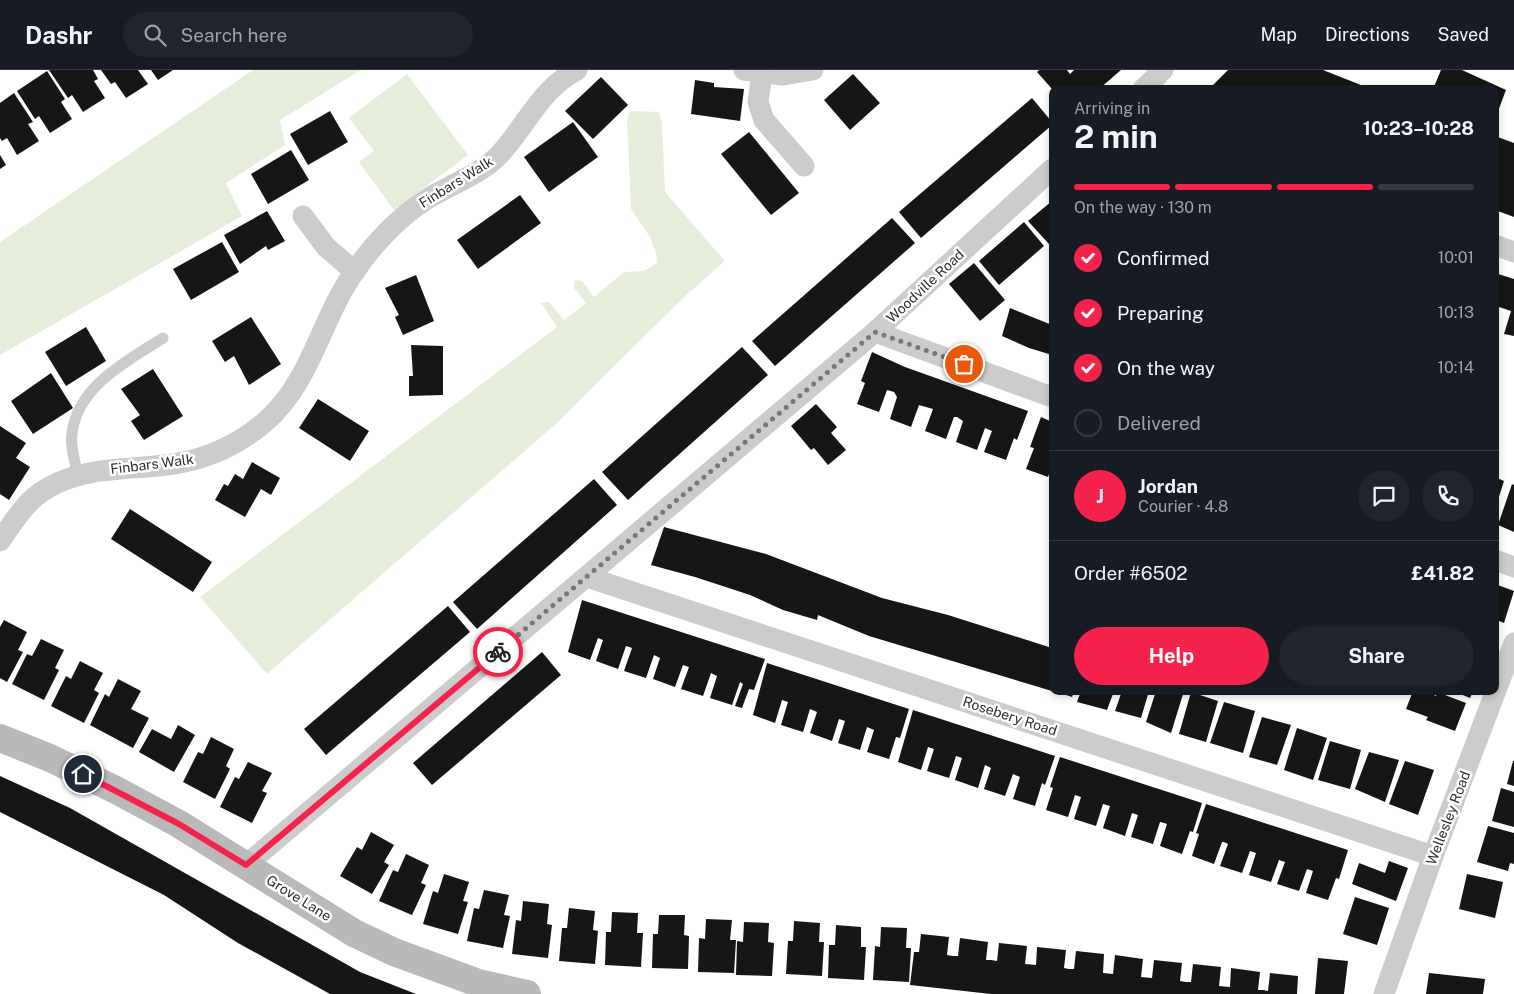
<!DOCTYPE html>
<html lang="en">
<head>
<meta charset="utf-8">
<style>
  :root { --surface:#171b24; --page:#20242c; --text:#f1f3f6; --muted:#9ea1a6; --line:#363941; --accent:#f5224b }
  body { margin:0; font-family:"Public Sans",sans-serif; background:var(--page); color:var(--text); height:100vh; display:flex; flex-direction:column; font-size:19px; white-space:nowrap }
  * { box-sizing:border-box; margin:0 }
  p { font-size:16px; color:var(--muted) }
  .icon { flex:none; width:28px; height:28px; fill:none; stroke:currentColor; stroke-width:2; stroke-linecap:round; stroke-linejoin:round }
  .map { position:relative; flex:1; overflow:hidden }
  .panel { position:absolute; left:1049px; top:15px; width:450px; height:610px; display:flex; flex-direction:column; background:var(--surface); border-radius:10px; box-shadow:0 2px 8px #0003 }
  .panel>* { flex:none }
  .pin { position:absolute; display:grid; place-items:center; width:42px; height:42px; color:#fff; margin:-21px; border:2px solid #fff; border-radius:50%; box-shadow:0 1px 5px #0007 }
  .courier { position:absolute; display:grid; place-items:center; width:50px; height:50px; margin:-25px; border:4px solid #f5224b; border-radius:50%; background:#fff; color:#222; box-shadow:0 1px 6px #0007 }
  .headline em { font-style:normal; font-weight:700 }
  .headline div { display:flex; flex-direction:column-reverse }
  .headline { display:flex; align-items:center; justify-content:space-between; height:85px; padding:0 25px }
  h1 { font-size:32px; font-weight:700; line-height:38px }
  .bar { display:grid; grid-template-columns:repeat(4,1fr); gap:8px 5px; align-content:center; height:60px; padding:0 25px }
  .bar i { height:6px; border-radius:4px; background:var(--line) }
  .bar .current { background:var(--accent) }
  .bar p { grid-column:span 4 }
  .line { display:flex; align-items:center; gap:12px; padding:0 25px; border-top:1px solid var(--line) }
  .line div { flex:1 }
  .round { display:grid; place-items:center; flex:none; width:52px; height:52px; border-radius:26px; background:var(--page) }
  ol { padding:0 25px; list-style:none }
  li { display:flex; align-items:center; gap:15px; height:55px }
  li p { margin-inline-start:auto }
  li .icon { padding:5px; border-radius:50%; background:var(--accent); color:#fff; stroke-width:4 }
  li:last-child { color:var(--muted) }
  li i { width:28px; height:28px; border:2px solid var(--line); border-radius:50% }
  .cta { display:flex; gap:10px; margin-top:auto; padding:10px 25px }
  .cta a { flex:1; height:58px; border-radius:30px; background:var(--accent); color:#fff; font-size:20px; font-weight:700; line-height:58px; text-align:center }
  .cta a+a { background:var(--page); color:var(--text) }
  header { display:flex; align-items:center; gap:30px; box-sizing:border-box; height:70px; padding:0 25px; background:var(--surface); border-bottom:1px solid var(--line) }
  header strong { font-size:24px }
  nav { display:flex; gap:28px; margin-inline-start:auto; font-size:18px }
  .search { width:350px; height:45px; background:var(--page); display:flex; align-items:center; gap:12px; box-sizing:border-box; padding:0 18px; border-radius:28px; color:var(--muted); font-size:19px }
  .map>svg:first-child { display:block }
  .green { fill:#e7eddb }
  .building { fill:#161616 }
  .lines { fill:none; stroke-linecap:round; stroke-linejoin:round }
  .service { stroke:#ccc; stroke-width:11 }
  .minor { stroke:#ccc; stroke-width:21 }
  .secondary { stroke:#b9b9b9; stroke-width:28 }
  .done { stroke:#787878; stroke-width:5; stroke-dasharray:0 9 }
  .route { stroke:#f5224b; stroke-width:6 }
  .labels { text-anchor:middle; stroke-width:5; stroke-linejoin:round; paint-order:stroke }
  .street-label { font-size:14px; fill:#2f2f2f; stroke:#fff }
</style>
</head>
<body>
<header>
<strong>Dashr</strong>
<div class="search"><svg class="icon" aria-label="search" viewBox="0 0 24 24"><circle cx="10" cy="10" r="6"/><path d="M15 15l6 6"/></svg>Search here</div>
<nav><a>Map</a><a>Directions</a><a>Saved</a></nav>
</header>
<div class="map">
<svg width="1514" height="924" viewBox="0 0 1514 924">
  <rect width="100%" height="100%" fill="#fff"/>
  <!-- green -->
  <g class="green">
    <path d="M253,0H361L280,50L285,75L226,113L242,146L0,285V172Z"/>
    <path d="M407,4L468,85L394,140L359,92L374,81L349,48Z"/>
    <path d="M630,41L659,42L662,53L665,122L725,191L683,228L557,353L267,604L200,527L557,257L541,233L549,232L564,250L586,233L574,218L575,210L582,211L594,227L624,202L644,201L657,193L656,183L650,167L631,139L627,50Z"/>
  </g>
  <!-- building -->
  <g class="building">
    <path d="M49,0H93L98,9L94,11L105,28L83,42L72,25L68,28Z"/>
    <path d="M101,0H138L148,14L126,28L115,12L111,14Z"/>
    <path d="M151,0H173L158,10Z"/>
    <path d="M1039,0H1067L1070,4L1074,0H1121L1099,19H1052L1037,2Z"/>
    <path d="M1228,0H1323L1371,19H1209Z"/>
    <path d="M1441,0H1462L1506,20L1495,49V19H1433Z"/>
    <path d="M47,1L65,29L61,32L72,49L50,63L39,46L35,49L17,21Z"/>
    <path d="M853,4L880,33L850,60L824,30Z"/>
    <path d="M601,7L628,35L593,69L565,41Z"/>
    <path d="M695,10L714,13V17L744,19L740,51L691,44Z"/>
    <path d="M14,23L33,52L28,54L39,71L17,85L7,68L2,71L0,68V33Z"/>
    <path d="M1032,28L1052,52V55L921,168L899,142Z"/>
    <path d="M330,41L348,72L308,95L290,64Z"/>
    <path d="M573,52L598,87L549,122L524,87Z"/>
    <path d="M749,62L799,123L771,145L721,84Z"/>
    <path d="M1495,66L1514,73V147L1495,140Z"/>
    <path d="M291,80L309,110L268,134L251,104Z"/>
    <path d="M0,85L6,95L0,99Z"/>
    <path d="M520,125L541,153L478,199L457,170Z"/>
    <path d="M1052,131V173L1049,174L1028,151Z"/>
    <path d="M267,141L285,171L268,180L266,176L240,194L224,165Z"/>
    <path d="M892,148L915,173L775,296L752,271Z"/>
    <path d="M1024,152L1044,176L999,215L979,191Z"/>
    <path d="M222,172L239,202L191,230L173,199Z"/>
    <path d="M974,193L1005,230L980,251L949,214Z"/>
    <path d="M1495,203L1514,209V266L1504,264L1511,241L1499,237L1495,246Z"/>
    <path d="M416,205L434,251L403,265L395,247L399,245L385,218Z"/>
    <path d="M1010,238L1052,255V285L1029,278L1002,266Z"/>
    <path d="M251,247L281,294L249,315L234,286L225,292L212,271Z"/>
    <path d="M86,257L106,291L66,316L45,282Z"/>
    <path d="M411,275L443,276V325L409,326V306H413Z"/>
    <path d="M742,277L768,305L628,430L602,402Z"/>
    <path d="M872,282L905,297L1028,341L1017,370L1014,368L1006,390L984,382L992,361L985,358L977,380L956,372L963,351L957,347H954L946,369L925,361L933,339L919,335L911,357L890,349L897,327L894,322L887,320L879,342L857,334L865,313L861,311Z"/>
    <path d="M153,299L183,346L144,370L131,351L140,345L121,319Z"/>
    <path d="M51,303L73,338L33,364L11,331Z"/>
    <path d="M318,329L369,361L350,391L299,358Z"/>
    <path d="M816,334L837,357L831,363L846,380L828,395L814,378L811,380L791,356Z"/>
    <path d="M1041,347L1052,352V394L1048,407L1026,399L1034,378L1030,377Z"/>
    <path d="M0,356L26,373L16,388L30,397L9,430L0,424Z"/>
    <path d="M252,392L280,408L271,425L261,419L245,447L215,430L224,414L228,416L235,404L243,409Z"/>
    <path d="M1495,407L1504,411L1495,439Z"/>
    <path d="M594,409L617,435L477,559L453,532Z"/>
    <path d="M1512,414L1514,415V462L1498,455Z"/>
    <path d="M130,439L212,492L193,522L111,469Z"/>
    <path d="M664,457L766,484L882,528L948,545L1052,578V621L869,566L818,545L817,550L783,540L750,525L695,507L651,495Z"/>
    <path d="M1495,514L1514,521L1504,553L1499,551L1495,561Z"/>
    <path d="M582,530L765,589L754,620L749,619L742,638L735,636L743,614L740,612L732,635L710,628L717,606L711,603L703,626L681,619L689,597L683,595L675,617L653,609L660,588L654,585L646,608L624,601L632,578L626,576L618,599L596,591L603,570L598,568L590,590L568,582Z"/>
    <path d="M448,536L470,562L326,685L304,659Z"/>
    <path d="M4,550L27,562L18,580L23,582L7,612L0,608V557Z"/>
    <path d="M41,569L64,580L55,598L59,600L44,630L12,614L27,584L32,586Z"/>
    <path d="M542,582L561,605L432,715L413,693Z"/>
    <path d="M80,591L103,603L94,620L99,623L84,653L51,636L66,606L71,609Z"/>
    <path d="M767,593L909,639L900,668L896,667L889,689L867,682L874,660L867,657L860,680L838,673L845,651L839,649L832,671L810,663L817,642L810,639L803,662L781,655L788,632L782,630L775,653L753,645Z"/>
    <path d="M118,609L141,621L131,639L149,648L133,678L90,655L105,624L109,627Z"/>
    <path d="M1054,621H1074L1072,627Z"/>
    <path d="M1081,621H1114L1107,640L1077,632Z"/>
    <path d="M1122,621H1149L1141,648L1115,641Z"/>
    <path d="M1156,621H1184L1171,663L1146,652Z"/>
    <path d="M1413,621H1425L1436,626L1437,622L1466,633L1455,661L1426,650L1428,647L1406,639Z"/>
    <path d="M1453,621H1473L1470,628Z"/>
    <path d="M1191,622L1218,631L1206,672L1179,664Z"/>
    <path d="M1224,632L1255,641L1243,683L1210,673Z"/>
    <path d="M913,640L1055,686L1045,715L1042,713L1035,736L1013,729L1020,707L1013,704L1005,726L984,719L991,698L985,695L978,718L955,710L962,688L956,686L949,708L927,701L934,679L928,677L921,700L898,692Z"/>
    <path d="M1262,647L1291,655L1277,695L1249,687Z"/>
    <path d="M178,655L195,665L174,702L139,682L152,659L171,669Z"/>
    <path d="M1297,658L1327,668L1313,710L1284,700Z"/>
    <path d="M211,667L234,679L226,696L230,699L215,729L183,712L198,682L203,684Z"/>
    <path d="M1330,671L1361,680L1350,719L1318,710Z"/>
    <path d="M1369,682L1399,690L1385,732L1355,719Z"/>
    <path d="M1060,687L1202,733L1193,762L1190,761L1182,784L1160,776L1167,754L1164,753L1160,752L1153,774L1131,767L1138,745L1132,743L1125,766L1103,758L1110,736L1103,734L1096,756L1074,749L1081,727L1075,725L1068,747L1046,740L1053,718L1050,717Z"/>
    <path d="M1405,691L1434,700L1418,745L1389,734Z"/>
    <path d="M1513,691H1514V716L1507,714Z"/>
    <path d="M248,692L272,703L262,721L267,723L252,753L220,737L235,707L239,709Z"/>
    <path d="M0,706L70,738L360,902L416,924H330L238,873L164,825L0,742Z"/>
    <path d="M1501,718L1514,722V757L1492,751Z"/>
    <path d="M1206,734L1348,780L1339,809L1336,808L1328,830L1306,823L1313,801L1307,799L1299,821L1277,814L1285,792L1279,790L1271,812L1249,805L1256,783L1250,781L1242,803L1220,796L1228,774L1224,772H1222L1214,794L1192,786L1199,764L1196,763Z"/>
    <path d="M1488,756L1514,763V794L1510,793L1508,801L1477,792Z"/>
    <path d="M371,762L394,775L384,792L389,795L372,824L340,806L357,777L362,780Z"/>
    <path d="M406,784L429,795L421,813L426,815L412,845L379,831L393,800L398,802Z"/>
    <path d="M1389,791L1408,798L1396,831L1352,814L1359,793L1385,803Z"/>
    <path d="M444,804L469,812L463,831L468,832L458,864L423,854L433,821L438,823Z"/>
    <path d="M1467,804L1503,812L1495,848L1459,839Z"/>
    <path d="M484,820L509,825L504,845L510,846L503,878L467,871L474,838L479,839Z"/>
    <path d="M1355,827L1389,838L1377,875L1343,864Z"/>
    <path d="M523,831L549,834L547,854L552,855L548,888L512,884L516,850L521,851Z"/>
    <path d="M569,838L595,841L593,860L598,861L595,894L559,891L562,858H567Z"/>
    <path d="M612,842L638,843L637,863H643L641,897L605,895L606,862H611Z"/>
    <path d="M659,845H685L684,865L689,866L688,899L652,898L653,864H658Z"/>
    <path d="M706,849L732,850L730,870H736L734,903L698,902L699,868L705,869Z"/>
    <path d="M794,851L820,853L819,872H824L822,906L786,904L788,871H793Z"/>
    <path d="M744,852L769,853L768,872L774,873L772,906L736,905L737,871L743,872Z"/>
    <path d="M836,855L861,857V877H866L864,910L828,908L829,875H835Z"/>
    <path d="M881,857L907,858L906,878H911L909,912L873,910L875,876L880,877Z"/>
    <path d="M921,864L949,867L947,885L953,886H958L960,868L988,872L986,890H991L997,891L999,873L1027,876L1025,894L1036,895L1037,877L1066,880L1064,898L1069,899H1074L1076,881L1104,884L1103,903L1113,904L1115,885L1143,889L1141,907L1152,908L1154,890L1182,893L1180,911L1186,912H1191L1193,894L1221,897L1219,916L1230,917L1231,898L1260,902L1258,920H1263L1268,921L1270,903L1298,906L1297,924H991L910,915L914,882H919Z"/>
    <path d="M1318,888L1348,891L1344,924H1315Z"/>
    <path d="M1429,903L1485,909L1483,924H1426Z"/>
  </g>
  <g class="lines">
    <!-- service -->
    <path class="service" d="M78,405C75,392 70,377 72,363C78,316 127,291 163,268"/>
    <!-- minor -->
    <g class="minor">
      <path d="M744,0L783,5L813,0"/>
      <path d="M762,3L758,32L764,50L804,96"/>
      <path d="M1143,19L1163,0"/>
      <path d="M303,146L326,177L354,201"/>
      <path d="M1495,175L1514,182"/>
      <path d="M875,262L1052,327"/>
      <path d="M0,471C12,454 24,434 40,423C79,395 128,401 173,394C208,389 238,375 265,352C312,311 320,250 355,201C373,174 399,147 427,129C451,114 480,105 500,84C526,56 541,18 577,0"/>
      <path d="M1495,490L1514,497"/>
      <path d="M587,507L1433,786"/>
      <path d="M246,795L875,262L1052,99"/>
      <path d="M1384,924L1433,786L1514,573"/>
    </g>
    <!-- secondary -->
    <path class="secondary" d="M0,668L50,688L116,720L179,754L354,863L394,882L478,913L527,924"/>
  </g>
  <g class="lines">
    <!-- done -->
    <path class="done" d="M498,582L875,262L964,294"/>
    <!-- route -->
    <path class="route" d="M83,704L179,754L246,795L498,582"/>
  </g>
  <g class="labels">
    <!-- street labels -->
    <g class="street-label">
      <text transform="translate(456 112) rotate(-32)" y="5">Finbars Walk</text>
      <text transform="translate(925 216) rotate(-43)" y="5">Woodville Road</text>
      <text transform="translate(152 394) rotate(-7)" y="5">Finbars Walk</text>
      <text transform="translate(1010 646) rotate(18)" y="5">Rosebery Road</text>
      <text transform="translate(1448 748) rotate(-69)" y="5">Wellesley Road</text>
      <text transform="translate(299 828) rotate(32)" y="5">Grove Lane</text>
    </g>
  </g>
</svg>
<div class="pin" style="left:964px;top:294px;background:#ea580c"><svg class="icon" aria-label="bag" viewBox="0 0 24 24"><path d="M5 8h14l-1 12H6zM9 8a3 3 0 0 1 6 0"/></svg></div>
<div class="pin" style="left:83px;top:704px;background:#1f2937"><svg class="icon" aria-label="home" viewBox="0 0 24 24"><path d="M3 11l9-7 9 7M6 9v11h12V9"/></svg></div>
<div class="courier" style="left:498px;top:582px"><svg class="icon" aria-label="bike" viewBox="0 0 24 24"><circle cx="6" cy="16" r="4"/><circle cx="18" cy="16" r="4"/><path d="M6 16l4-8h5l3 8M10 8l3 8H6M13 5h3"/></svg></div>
<section class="panel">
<div class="headline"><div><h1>2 min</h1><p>Arriving in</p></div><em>10:23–10:28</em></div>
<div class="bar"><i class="current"></i><i class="current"></i><i class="current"></i><i></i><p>On the way · 130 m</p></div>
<ol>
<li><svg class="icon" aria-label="check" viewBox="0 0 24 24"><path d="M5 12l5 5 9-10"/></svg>Confirmed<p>10:01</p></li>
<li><svg class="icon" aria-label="check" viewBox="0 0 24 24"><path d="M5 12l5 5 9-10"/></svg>Preparing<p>10:13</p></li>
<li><svg class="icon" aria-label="check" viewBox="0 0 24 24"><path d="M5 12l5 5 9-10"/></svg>On the way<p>10:14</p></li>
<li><i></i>Delivered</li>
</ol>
<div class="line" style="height:90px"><b class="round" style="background:var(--accent);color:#fff">J</b><div><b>Jordan</b><p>Courier · 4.8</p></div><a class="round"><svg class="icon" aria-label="chat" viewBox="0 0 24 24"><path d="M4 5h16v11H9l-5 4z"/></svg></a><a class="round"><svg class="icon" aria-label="phone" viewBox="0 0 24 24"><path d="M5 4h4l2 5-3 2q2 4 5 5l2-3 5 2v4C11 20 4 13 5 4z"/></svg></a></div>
<div class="line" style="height:65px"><div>Order #6502</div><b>£41.82</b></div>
<div class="cta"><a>Help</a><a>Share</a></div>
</section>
</div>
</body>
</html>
